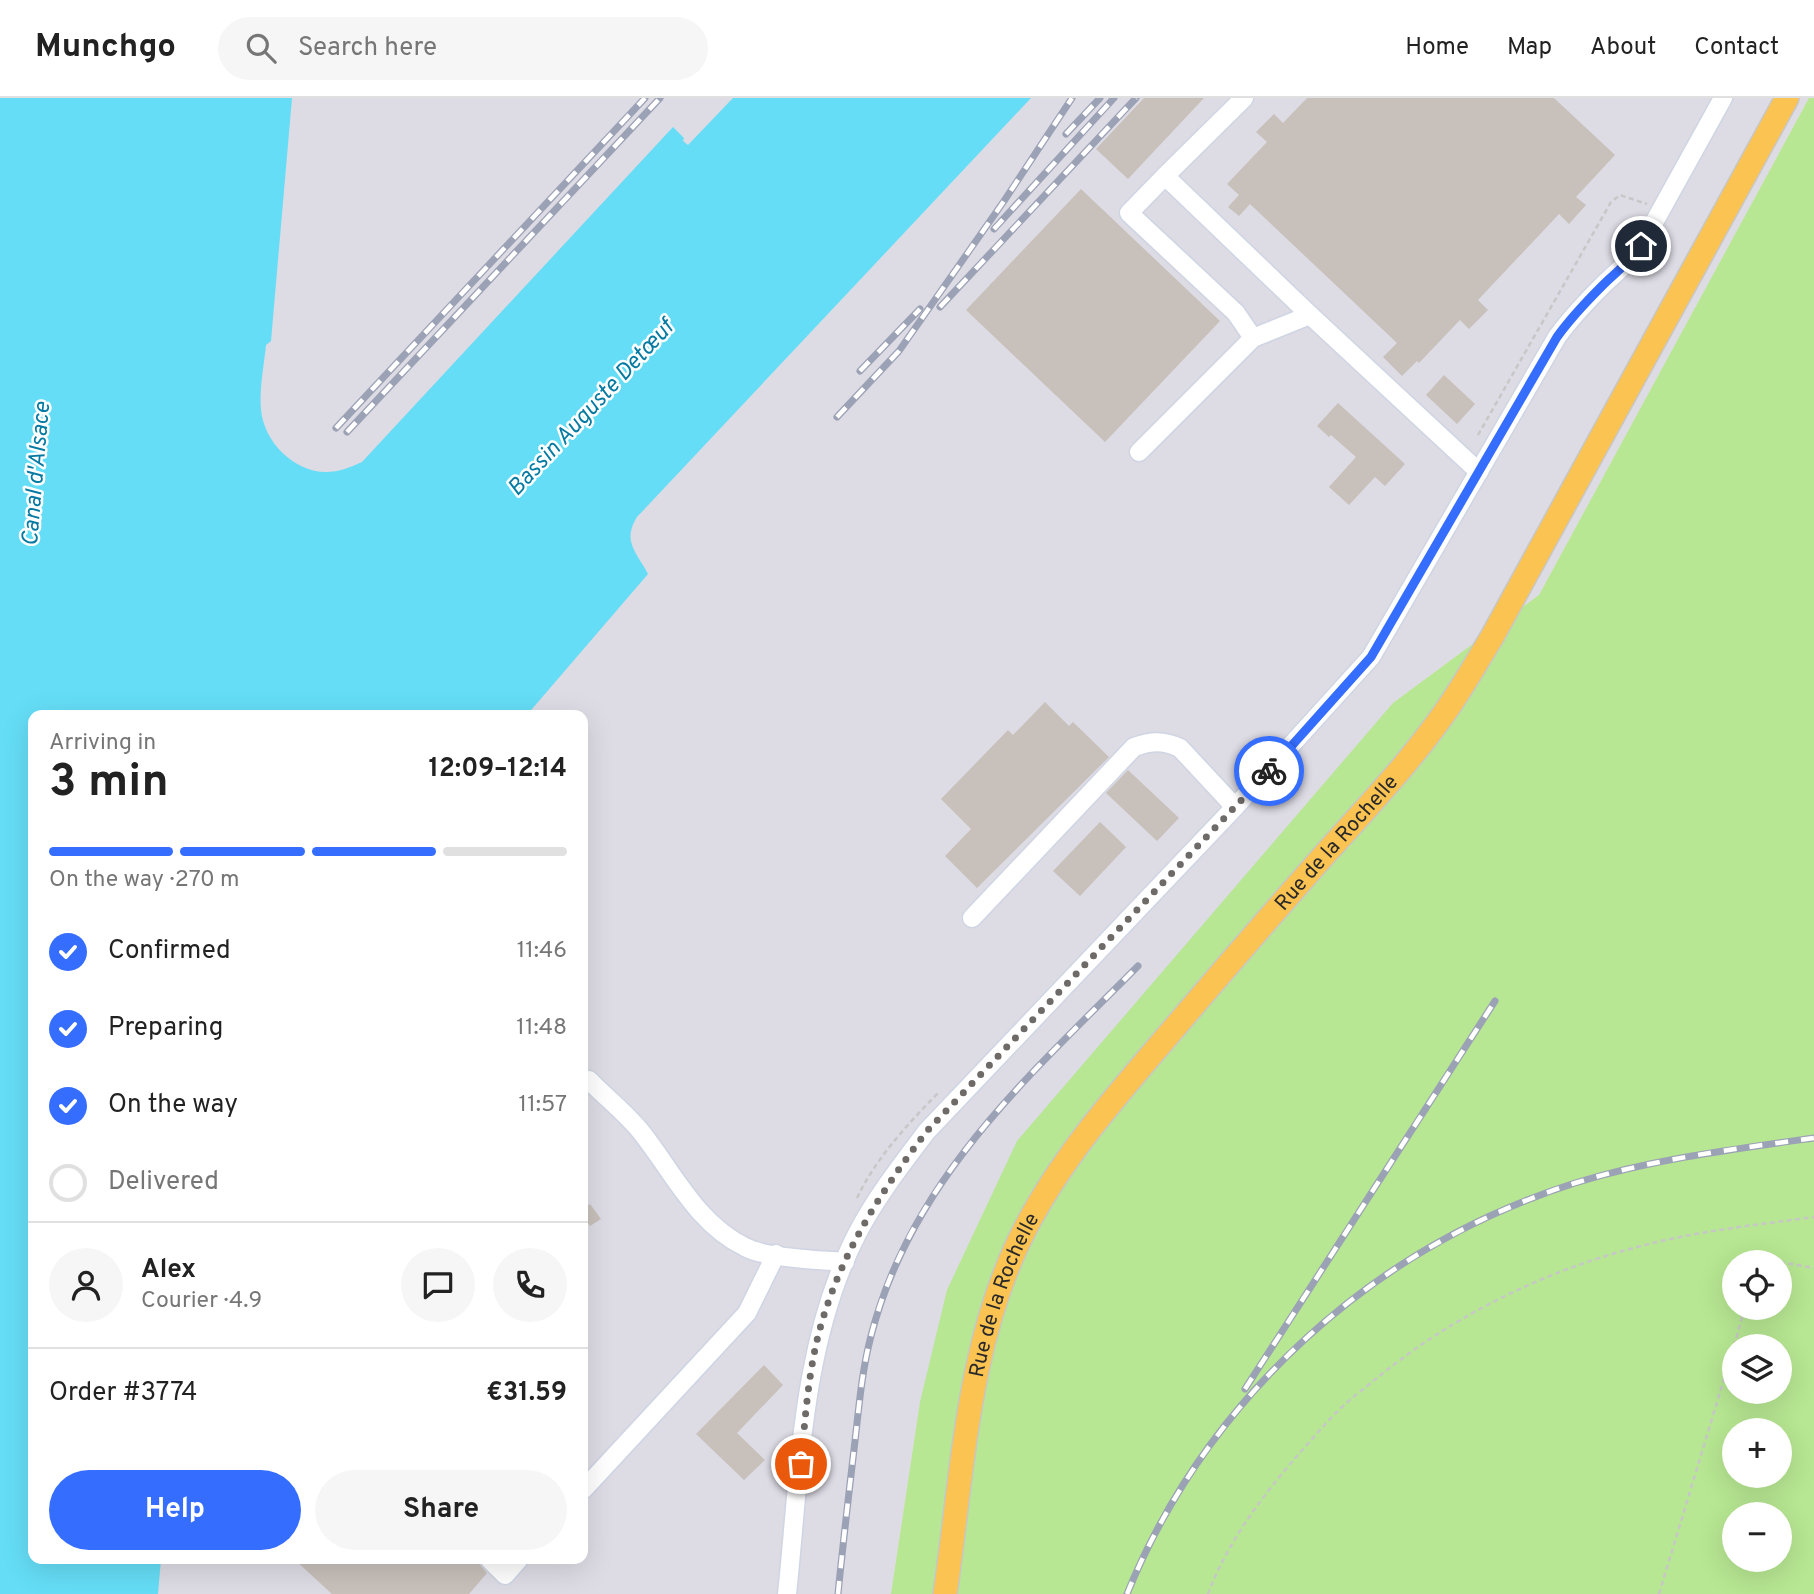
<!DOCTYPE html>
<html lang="en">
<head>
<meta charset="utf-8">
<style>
  :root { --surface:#fff; --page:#f6f6f6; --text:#222; --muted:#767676; --line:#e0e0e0; --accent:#356dff }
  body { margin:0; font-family:Overpass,sans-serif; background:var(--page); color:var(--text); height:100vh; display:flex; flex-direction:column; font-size:26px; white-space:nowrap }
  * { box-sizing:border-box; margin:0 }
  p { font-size:23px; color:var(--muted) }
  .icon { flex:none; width:38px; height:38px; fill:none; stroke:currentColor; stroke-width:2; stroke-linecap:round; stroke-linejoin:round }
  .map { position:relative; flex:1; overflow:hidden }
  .side { position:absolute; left:28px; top:612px; width:560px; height:854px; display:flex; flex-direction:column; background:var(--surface); border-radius:14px; box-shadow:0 7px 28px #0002 }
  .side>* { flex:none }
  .fabs { position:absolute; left:1722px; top:1152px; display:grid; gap:14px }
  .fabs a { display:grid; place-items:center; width:70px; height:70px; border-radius:50%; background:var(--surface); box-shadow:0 7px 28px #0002; font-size:35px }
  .pin { position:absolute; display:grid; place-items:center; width:60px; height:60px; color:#fff; margin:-30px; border:4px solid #fff; border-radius:50%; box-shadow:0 2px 7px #0007 }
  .courier { position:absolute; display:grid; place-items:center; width:70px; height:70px; margin:-35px; border:5px solid #356dff; border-radius:50%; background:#fff; color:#222; box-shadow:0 2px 9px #0007 }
  .overview em { font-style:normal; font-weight:700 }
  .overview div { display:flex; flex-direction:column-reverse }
  .overview { display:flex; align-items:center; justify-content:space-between; height:119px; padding:0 21px }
  h1 { font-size:46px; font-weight:700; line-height:52px }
  .bar { display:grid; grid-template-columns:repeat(4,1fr); gap:10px 7px; align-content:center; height:84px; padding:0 21px }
  .bar i { height:9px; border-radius:5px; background:var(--line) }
  .bar .on { background:var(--accent) }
  .bar p { grid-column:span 4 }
  .line { display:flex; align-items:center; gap:18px; padding:0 21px; border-top:2px solid var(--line) }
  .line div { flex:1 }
  .round { display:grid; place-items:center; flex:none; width:74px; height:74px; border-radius:37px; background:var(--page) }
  ol { padding:0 21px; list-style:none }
  li { display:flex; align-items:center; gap:21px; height:77px }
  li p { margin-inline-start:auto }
  li .icon { padding:7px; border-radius:50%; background:var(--accent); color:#fff; stroke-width:4 }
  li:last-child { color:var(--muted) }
  li i { width:38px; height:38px; border:4px solid var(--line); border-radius:50% }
  .button { display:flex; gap:14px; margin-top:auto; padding:14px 21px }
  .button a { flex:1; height:80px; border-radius:42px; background:var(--accent); color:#fff; font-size:28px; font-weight:700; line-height:80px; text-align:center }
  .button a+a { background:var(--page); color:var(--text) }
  header { display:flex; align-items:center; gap:42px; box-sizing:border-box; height:98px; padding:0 35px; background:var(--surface); border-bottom:2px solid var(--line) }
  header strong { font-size:33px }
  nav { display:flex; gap:38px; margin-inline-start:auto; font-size:24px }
  .search { width:490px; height:63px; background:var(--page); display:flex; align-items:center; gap:18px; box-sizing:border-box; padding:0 24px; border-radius:38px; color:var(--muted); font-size:26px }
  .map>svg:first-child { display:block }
  .industrial { fill:#dddbe4 }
  .green { fill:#b7e792; fill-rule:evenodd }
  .water { fill:#65ddf6 }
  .building { fill:#c8c0ba }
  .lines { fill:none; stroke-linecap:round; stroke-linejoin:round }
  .minor-casing { stroke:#cfd5e3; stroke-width:21 }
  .major-casing { stroke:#c7c7c7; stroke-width:26 }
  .path { stroke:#c7c7c7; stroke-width:2.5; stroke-dasharray:5 3.5; stroke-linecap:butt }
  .minor { stroke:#fff; stroke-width:18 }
  .major { stroke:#fac352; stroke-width:23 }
  .rail-casing { stroke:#9ca2b5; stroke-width:7 }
  .rail { stroke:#fff; stroke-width:4.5; stroke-dasharray:13; stroke-linecap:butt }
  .done { stroke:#6e6a67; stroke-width:7; stroke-dasharray:0 12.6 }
  .route { stroke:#356dff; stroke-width:9 }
  .labels { text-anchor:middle; stroke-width:5; stroke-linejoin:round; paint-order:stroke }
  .street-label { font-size:21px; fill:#292929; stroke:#fff }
  .water-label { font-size:23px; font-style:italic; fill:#047aa2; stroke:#fff }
</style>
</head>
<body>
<header>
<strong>Munchgo</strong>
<div class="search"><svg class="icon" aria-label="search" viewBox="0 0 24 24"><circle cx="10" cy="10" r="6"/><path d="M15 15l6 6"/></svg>Search here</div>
<nav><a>Home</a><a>Map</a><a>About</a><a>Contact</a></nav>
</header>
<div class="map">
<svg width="1814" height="1496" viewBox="0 0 1814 1496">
  <rect width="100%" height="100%" fill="#ede3da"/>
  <!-- industrial -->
  <path class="industrial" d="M159,0H1809L1539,497L1393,605L920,1304L891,1496H23L33,1461H583V618H103Z"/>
  <!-- green -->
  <path class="green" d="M1809,0H1814V1496H891L920,1304L947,1192L1017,1043L1393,605L1539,497ZM1734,1164H1780V1209H1734ZM1734,1248H1780V1293H1734ZM1734,1332H1780V1377H1734ZM1734,1416H1780V1461H1734Z"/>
  <!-- water -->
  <path class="water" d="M0,0H292L271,243L266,247C264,268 259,291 261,312C264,344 294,374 326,374C339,374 351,369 362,364L673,29L684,40L683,43L688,47L733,0H1031L637,419C622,444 636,453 648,476L526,618H33V1461H161L158,1496H0Z"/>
  <!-- building -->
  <g class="building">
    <path d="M1144,0H1204L1128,81L1096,51Z"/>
    <path d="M1307,0H1554L1615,57L1576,99L1586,107L1569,126L1559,116L1478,202L1488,212L1469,231L1460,222L1419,265L1417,263L1402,278L1383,259L1397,245L1250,106L1239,118L1228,109L1239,97L1227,86L1267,44L1256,34L1274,16L1283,25Z"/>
    <path d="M1081,91L1220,223L1105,344L966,212Z"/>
    <path d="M1444,277L1475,306L1457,326L1426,297Z"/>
    <path d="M1338,305L1405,366L1385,388L1375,379L1349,407L1329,389L1356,359L1331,337L1329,339L1317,328Z"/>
    <path d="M1045,604L1069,628L1073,624L1109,659L977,790L945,758L971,731L941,701L1008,632L1013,637Z"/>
    <path d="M1128,672L1179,720L1157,743L1106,695Z"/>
    <path d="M1100,724L1126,749L1080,798L1053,773Z"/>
    <path d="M590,1106L601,1121L590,1128L583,1118V1111Z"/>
    <path d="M764,1267L783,1287L737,1335L765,1362L744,1382L696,1336Z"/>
    <path d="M294,1461H478L481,1468L487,1475L469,1496H332Z"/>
  </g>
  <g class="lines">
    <defs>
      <g id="minor">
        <path d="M1244,0L1165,78L1310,217L1479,374"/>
        <path d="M1165,78L1129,115L1236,215L1253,240"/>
        <path d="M1139,354L1253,240L1310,217"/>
        <path d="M972,820L1134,649C1151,643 1163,642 1180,650L1235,709"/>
        <path d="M589,982C607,1001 630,1018 645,1039C675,1078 698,1126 745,1149C765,1160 820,1162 845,1164"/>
        <path d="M583,1392L747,1215L776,1156"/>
        <path d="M489,1461L505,1477L519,1461"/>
        <path d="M787,1496C800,1375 801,1243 858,1134C877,1098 902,1066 927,1033L1235,709L1371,559L1557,239C1570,221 1586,204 1602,188C1615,175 1630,164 1641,148L1723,0"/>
      </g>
      <g id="major">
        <path id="s1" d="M945,1496C963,1374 967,1243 1025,1131C1062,1059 1117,997 1170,935C1221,875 1273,815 1326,755C1369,707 1414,660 1450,607C1465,585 1478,562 1492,539L1787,0"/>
      </g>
    </defs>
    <!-- minor casing -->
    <use href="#minor" class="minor-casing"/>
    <!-- major casing -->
    <use href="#major" class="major-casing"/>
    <!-- path -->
    <g class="path">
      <path d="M1478,337L1611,104L1620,97L1647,106"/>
      <path d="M857,1100C876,1060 907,1027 938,995"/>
      <path d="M1780,1164L1814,1170"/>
      <path d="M1734,1248L1745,1209"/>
      <path d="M1208,1496C1228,1442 1266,1393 1304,1350C1316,1337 1327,1323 1340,1311C1351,1300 1365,1290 1377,1280C1454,1217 1544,1173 1641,1148C1697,1133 1756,1127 1814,1119"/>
      <path d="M1659,1496L1734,1248"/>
    </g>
    <!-- minor -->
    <use href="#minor" class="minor"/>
    <!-- major -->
    <use href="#major" class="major"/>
    <defs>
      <g id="rail">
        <path d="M1066,36L1100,0"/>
        <path d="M994,131L1114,0"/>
        <path d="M940,209L1136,0"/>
        <path d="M860,273L920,211"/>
        <path d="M837,319L899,253L1004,103L1072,0"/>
        <path d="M336,330L645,0"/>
        <path d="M347,334L660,0"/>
        <path d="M1245,1291L1495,903"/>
        <path d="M838,1496C843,1445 849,1394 855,1343C859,1308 862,1272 871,1238C911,1081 1029,978 1138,868"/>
        <path d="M1127,1496C1207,1300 1373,1149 1575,1085C1653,1061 1734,1051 1814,1040"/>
      </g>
    </defs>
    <!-- rail casing -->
    <use href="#rail" class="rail-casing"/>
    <!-- rail -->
    <use href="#rail" class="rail"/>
  </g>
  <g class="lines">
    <!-- done -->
    <path class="done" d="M801,1366C805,1322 808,1277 819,1234C840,1157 879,1096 927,1033L1269,673"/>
    <!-- route -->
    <path class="route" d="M1269,673L1371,559L1557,239C1570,221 1586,204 1602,188C1615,175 1630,164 1641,148"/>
  </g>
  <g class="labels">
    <!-- street labels -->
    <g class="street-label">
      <text dy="7" stroke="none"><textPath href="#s1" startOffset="873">Rue de la Rochelle</textPath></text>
      <text dy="7" stroke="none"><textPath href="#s1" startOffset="306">Rue de la Rochelle</textPath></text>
    </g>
    <!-- water labels -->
    <g class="water-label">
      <text transform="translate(590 309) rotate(-47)" y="8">Bassin Auguste Detœuf</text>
      <text transform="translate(35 376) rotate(-85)" y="8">Canal d'Alsace</text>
    </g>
  </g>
</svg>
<div class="fabs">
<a><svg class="icon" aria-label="locate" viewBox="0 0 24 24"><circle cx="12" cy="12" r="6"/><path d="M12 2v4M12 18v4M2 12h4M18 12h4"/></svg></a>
<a><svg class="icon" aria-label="layers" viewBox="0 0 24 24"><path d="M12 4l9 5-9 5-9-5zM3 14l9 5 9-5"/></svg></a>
<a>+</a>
<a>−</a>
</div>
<div class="pin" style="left:801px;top:1366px;background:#ea580c"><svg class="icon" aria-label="bag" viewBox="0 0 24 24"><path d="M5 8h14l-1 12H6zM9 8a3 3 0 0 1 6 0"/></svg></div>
<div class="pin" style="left:1641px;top:148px;background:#1f2937"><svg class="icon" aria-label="home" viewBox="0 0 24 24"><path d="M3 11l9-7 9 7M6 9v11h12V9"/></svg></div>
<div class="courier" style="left:1269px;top:673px"><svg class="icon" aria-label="bike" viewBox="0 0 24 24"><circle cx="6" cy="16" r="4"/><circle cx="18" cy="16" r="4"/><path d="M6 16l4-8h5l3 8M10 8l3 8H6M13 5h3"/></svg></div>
<section class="side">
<div class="overview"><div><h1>3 min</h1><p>Arriving in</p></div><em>12:09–12:14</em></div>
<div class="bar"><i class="on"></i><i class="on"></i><i class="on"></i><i></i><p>On the way · 270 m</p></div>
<ol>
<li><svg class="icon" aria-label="check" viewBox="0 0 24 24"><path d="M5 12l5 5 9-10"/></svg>Confirmed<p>11:46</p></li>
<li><svg class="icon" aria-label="check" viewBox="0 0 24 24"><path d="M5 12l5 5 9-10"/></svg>Preparing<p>11:48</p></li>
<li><svg class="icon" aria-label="check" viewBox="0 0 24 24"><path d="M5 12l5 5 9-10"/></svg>On the way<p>11:57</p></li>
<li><i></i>Delivered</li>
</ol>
<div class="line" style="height:126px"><a class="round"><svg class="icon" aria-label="person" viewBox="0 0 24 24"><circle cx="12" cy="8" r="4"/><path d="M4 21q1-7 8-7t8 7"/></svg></a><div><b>Alex</b><p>Courier · 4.9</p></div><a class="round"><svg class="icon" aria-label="chat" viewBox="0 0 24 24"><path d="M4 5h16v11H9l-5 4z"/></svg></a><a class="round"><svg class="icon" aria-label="phone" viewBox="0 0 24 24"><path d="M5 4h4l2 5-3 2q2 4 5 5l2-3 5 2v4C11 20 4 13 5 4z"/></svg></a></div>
<div class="line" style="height:91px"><div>Order #3774</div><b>€31.59</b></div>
<div class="button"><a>Help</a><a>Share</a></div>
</section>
</div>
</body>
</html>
